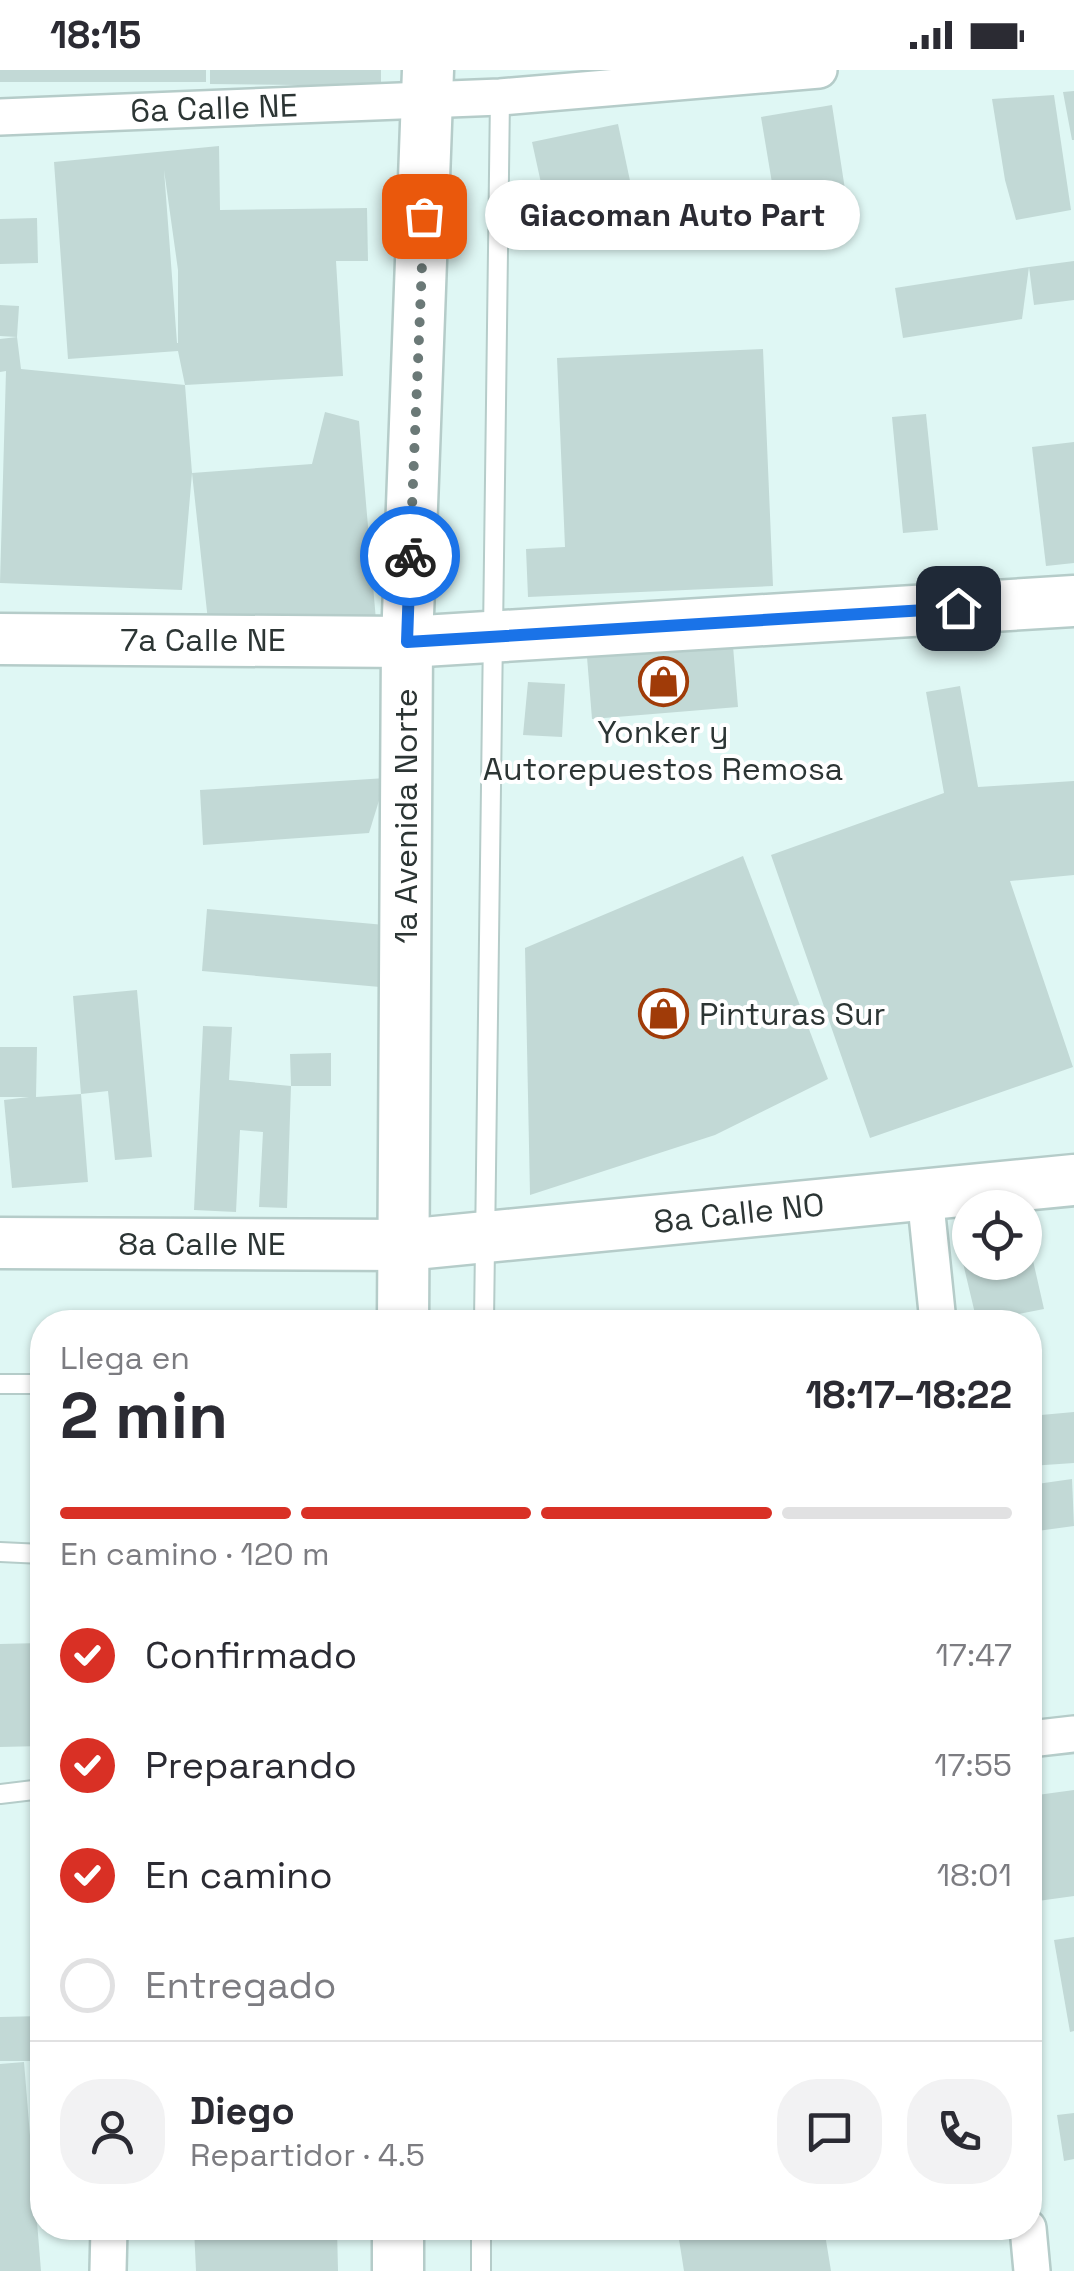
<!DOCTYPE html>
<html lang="es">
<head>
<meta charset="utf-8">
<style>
  :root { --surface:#fff; --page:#f2f2f3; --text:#2b2b33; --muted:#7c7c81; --line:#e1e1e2; --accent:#d93025 }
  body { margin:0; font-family:"Space Grotesk",sans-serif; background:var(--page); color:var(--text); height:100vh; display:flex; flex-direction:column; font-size:38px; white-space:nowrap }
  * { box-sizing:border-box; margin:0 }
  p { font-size:32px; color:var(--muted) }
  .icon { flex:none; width:55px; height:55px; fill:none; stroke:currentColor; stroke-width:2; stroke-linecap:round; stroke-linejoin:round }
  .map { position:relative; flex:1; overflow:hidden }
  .panel { position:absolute; left:30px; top:1240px; width:1012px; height:930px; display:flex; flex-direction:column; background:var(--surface); border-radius:40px; box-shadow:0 2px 8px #0004 }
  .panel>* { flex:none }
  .tools { position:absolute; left:952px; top:1120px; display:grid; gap:20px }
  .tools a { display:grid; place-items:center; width:90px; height:90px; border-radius:50%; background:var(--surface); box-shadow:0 2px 8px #0004; font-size:50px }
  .pin { position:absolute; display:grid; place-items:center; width:85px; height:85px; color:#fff; margin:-42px; border-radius:20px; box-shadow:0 5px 15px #0006 }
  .courier { position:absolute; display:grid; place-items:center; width:100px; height:100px; margin:-50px; border:8px solid #1a73e8; border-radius:50%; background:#fff; color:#222; box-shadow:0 2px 12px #0007 }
  .bubble { position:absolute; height:70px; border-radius:35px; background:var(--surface); box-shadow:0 2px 8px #0004; font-size:32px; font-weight:700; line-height:70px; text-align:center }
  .overview em { font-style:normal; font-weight:700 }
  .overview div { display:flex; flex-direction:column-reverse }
  .overview { display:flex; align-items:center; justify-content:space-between; height:170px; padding:0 30px }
  h1 { font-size:65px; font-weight:700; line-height:75px }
  .bar { display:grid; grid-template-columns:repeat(4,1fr); gap:15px 10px; align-content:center; height:120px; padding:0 30px }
  .bar i { height:12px; border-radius:8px; background:var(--line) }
  .bar .current { background:var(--accent) }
  .bar p { grid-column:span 4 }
  .line { display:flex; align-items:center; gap:25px; padding:0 30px; border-top:2px solid var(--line) }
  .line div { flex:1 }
  .round { display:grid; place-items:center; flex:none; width:105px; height:105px; border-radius:40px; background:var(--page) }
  ol { padding:0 30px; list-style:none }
  li { display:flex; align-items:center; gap:30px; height:110px }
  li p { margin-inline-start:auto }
  li .icon { padding:10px; border-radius:50%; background:var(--accent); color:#fff; stroke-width:4 }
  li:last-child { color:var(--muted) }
  li i { width:55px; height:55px; border:5px solid var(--line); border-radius:50% }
  .status { display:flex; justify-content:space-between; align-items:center; height:70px; padding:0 50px; background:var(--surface); direction:ltr }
  .status svg { height:28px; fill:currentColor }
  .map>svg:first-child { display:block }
  .building { fill:#c2d9d6; fill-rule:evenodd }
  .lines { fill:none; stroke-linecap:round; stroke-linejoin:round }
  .lane-casing { stroke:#b5ccc9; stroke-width:22 }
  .street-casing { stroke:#b5ccc9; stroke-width:40 }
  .secondary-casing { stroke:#b5ccc9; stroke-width:55 }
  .lane { stroke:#fff; stroke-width:18 }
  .street { stroke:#fff; stroke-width:35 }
  .secondary { stroke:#fff; stroke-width:50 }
  .done { stroke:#6b7977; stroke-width:10; stroke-dasharray:0 18 }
  .route { stroke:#1a73e8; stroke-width:12 }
  .labels { text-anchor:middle; stroke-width:8; stroke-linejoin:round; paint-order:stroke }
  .street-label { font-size:32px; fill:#2c3534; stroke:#fff }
  .poi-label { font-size:32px; fill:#2c3534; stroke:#fff }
</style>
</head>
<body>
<div class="status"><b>18:15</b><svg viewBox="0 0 49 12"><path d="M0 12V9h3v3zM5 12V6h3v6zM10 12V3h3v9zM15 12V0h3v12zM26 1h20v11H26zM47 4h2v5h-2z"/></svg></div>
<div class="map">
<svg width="1074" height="2201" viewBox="0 0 1074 2201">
  <rect width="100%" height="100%" fill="#dff7f4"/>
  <!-- building -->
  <g class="building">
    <rect x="0" y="0" width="206" height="12"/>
    <path d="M210,0H381V16L210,14Z"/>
    <path d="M1074,21V70H1072L1063,22Z"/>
    <path d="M1054,25L1071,140L1016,150L1005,110L992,29Z"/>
    <path d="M832,35L846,126L776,137L761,47Z"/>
    <path d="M618,54L640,158L550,154L532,72Z"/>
    <path d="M219,76L220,140L367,138L368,191H336L343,306L185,315L192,403L312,394L325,342L359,351L377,562L209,560L192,403L182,520L0,513L6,301L0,302V269L17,267L21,299L185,315L178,281L68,289L54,92ZM164,100L178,200V273H177Z"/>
    <path d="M37,148L38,193L0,194V149Z"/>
    <path d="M1074,191V230L1034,235L1029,197Z"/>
    <path d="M1029,197L1022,249L903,268L895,218Z"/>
    <path d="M0,235L19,236L17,267L0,266Z"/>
    <path d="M763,279L773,516L528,527L526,479L565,477L557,288Z"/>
    <path d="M926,344L938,460L903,463L892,347Z"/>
    <path d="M1074,372V493L1046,496L1032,377Z"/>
    <path d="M733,576L738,637L592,649L587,587Z"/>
    <path d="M528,612L565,614L562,667L523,665Z"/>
    <path d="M960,616L978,717L1074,711V805L1010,811L1073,997L870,1068L771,785L944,723L926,622Z"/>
    <path d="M386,708L369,763L203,775L200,720Z"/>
    <path d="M743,786L828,1009L715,1065L530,1125L525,878Z"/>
    <path d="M207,839L385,855L380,917L202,901Z"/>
    <path d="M137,920L152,1087L115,1090L108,1021L81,1024L88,1112L12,1118L4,1030L29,1027H0V977H37L36,1027L81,1024L73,926Z"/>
    <path d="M203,956L232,957L229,1010L291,1016L287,1138L259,1137L263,1062L240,1060L236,1142L194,1140Z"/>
    <path d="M331,983V1016H291L290,984Z"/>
    <path d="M1027,1164L1044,1239L977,1252L958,1172L970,1170V1192H1025Z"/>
    <path d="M1074,1342V1393L1030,1396V1346Z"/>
    <path d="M1072,1409L1074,1456L1030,1462V1415Z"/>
    <path d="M40,1573L42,1676L0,1677V1574Z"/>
    <path d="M1074,1720V1826L1038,1831L1030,1726Z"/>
    <path d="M1074,1867V1961L1070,1962L1054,1870Z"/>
    <path d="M42,1946V1991H0V1947Z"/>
    <path d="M24,1992L41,2201H0V1994Z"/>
    <path d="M1074,2043V2089L1064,2091L1057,2045Z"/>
    <path d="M194,2158H337L338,2201H196Z"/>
    <path d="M709,2158H824L831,2201H684L678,2163Z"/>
  </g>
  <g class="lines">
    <defs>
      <g id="lane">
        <path d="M484,1252L500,27"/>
        <path d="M0,1314H42"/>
        <path d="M0,1482L42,1484"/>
        <path d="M0,1724L42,1719"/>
        <path d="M481,2158V2201"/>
      </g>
      <g id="street">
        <path d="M0,47L500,27L819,0"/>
        <path d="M925,1125L938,1252"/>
        <path d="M1030,1669L1074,1664"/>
        <path d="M1028,2158L1032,2201"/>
        <path d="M108,2201L109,2158"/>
      </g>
      <g id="secondary">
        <path d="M0,569L407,572L1074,531"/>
        <path d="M0,1173L404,1175L1074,1110"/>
        <path d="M403,1252L407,572L428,0"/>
        <path d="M398,2158V2201"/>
      </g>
    </defs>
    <!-- lane casing -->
    <use href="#lane" class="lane-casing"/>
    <!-- street casing -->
    <use href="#street" class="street-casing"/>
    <!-- secondary casing -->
    <use href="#secondary" class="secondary-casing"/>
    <!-- lane -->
    <use href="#lane" class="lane"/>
    <!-- street -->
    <use href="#street" class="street"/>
    <!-- secondary -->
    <use href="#secondary" class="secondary"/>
  </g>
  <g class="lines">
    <!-- done -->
    <path class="done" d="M410,486L424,146"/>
    <!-- route -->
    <path class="route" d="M410,486L407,572L958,538"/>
  </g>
  <!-- icons -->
  <defs>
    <symbol id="shop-ring" viewBox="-11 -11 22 22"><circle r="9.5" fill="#fff" stroke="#a03b08" stroke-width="1.5"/><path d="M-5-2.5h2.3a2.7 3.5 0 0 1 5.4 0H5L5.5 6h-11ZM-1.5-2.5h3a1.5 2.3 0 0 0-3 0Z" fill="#a03b08"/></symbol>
  </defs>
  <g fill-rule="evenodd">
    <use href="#shop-ring" x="636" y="584" width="55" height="55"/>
    <use href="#shop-ring" x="636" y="916" width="55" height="55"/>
  </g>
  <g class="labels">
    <!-- street labels -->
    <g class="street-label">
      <text transform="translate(214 38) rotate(-2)" y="11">6a Calle NE</text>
      <text x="203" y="581">7a Calle NE</text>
      <text transform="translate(406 746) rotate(-90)" y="11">1a Avenida Norte</text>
      <text transform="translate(739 1143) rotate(-6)" y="11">8a Calle NO</text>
      <text x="202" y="1185">8a Calle NE</text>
    </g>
    <!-- poi labels -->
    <g class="poi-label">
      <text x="663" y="673">Yonker y<tspan x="663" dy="37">Autorepuestos Remosa</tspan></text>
      <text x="699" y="955" text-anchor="start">Pinturas Sur</text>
    </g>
  </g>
</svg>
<div class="tools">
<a><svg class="icon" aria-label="locate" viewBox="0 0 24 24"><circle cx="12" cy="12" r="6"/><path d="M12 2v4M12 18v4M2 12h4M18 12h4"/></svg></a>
</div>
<div class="pin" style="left:424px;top:146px;background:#ea580c"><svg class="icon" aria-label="bag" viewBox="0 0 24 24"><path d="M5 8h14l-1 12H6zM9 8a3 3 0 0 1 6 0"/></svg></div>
<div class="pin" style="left:958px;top:538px;background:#1f2937"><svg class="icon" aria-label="home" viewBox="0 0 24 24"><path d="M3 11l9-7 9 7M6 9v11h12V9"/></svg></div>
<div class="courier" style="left:410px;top:486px"><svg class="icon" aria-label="bike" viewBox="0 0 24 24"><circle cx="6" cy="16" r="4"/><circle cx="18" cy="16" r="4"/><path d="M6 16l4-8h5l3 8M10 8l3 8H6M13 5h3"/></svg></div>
<div class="bubble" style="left:485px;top:110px;width:375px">Giacoman Auto Part</div>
<section class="panel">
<div class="overview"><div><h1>2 min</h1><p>Llega en</p></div><em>18:17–18:22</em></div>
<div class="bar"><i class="current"></i><i class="current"></i><i class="current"></i><i></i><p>En camino · 120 m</p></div>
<ol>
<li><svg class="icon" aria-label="check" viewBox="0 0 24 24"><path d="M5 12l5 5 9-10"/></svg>Confirmado<p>17:47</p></li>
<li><svg class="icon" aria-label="check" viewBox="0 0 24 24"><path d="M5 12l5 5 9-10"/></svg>Preparando<p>17:55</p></li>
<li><svg class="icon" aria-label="check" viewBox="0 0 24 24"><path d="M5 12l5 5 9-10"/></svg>En camino<p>18:01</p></li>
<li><i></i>Entregado</li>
</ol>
<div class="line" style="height:180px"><a class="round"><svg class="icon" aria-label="person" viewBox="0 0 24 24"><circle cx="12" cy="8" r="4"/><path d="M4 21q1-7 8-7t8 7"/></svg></a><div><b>Diego</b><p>Repartidor · 4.5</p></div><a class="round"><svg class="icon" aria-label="chat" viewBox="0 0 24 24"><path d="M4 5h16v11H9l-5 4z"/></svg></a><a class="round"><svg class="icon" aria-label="phone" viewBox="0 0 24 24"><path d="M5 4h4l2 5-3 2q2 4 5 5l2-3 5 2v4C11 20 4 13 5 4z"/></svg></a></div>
</section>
</div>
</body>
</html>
